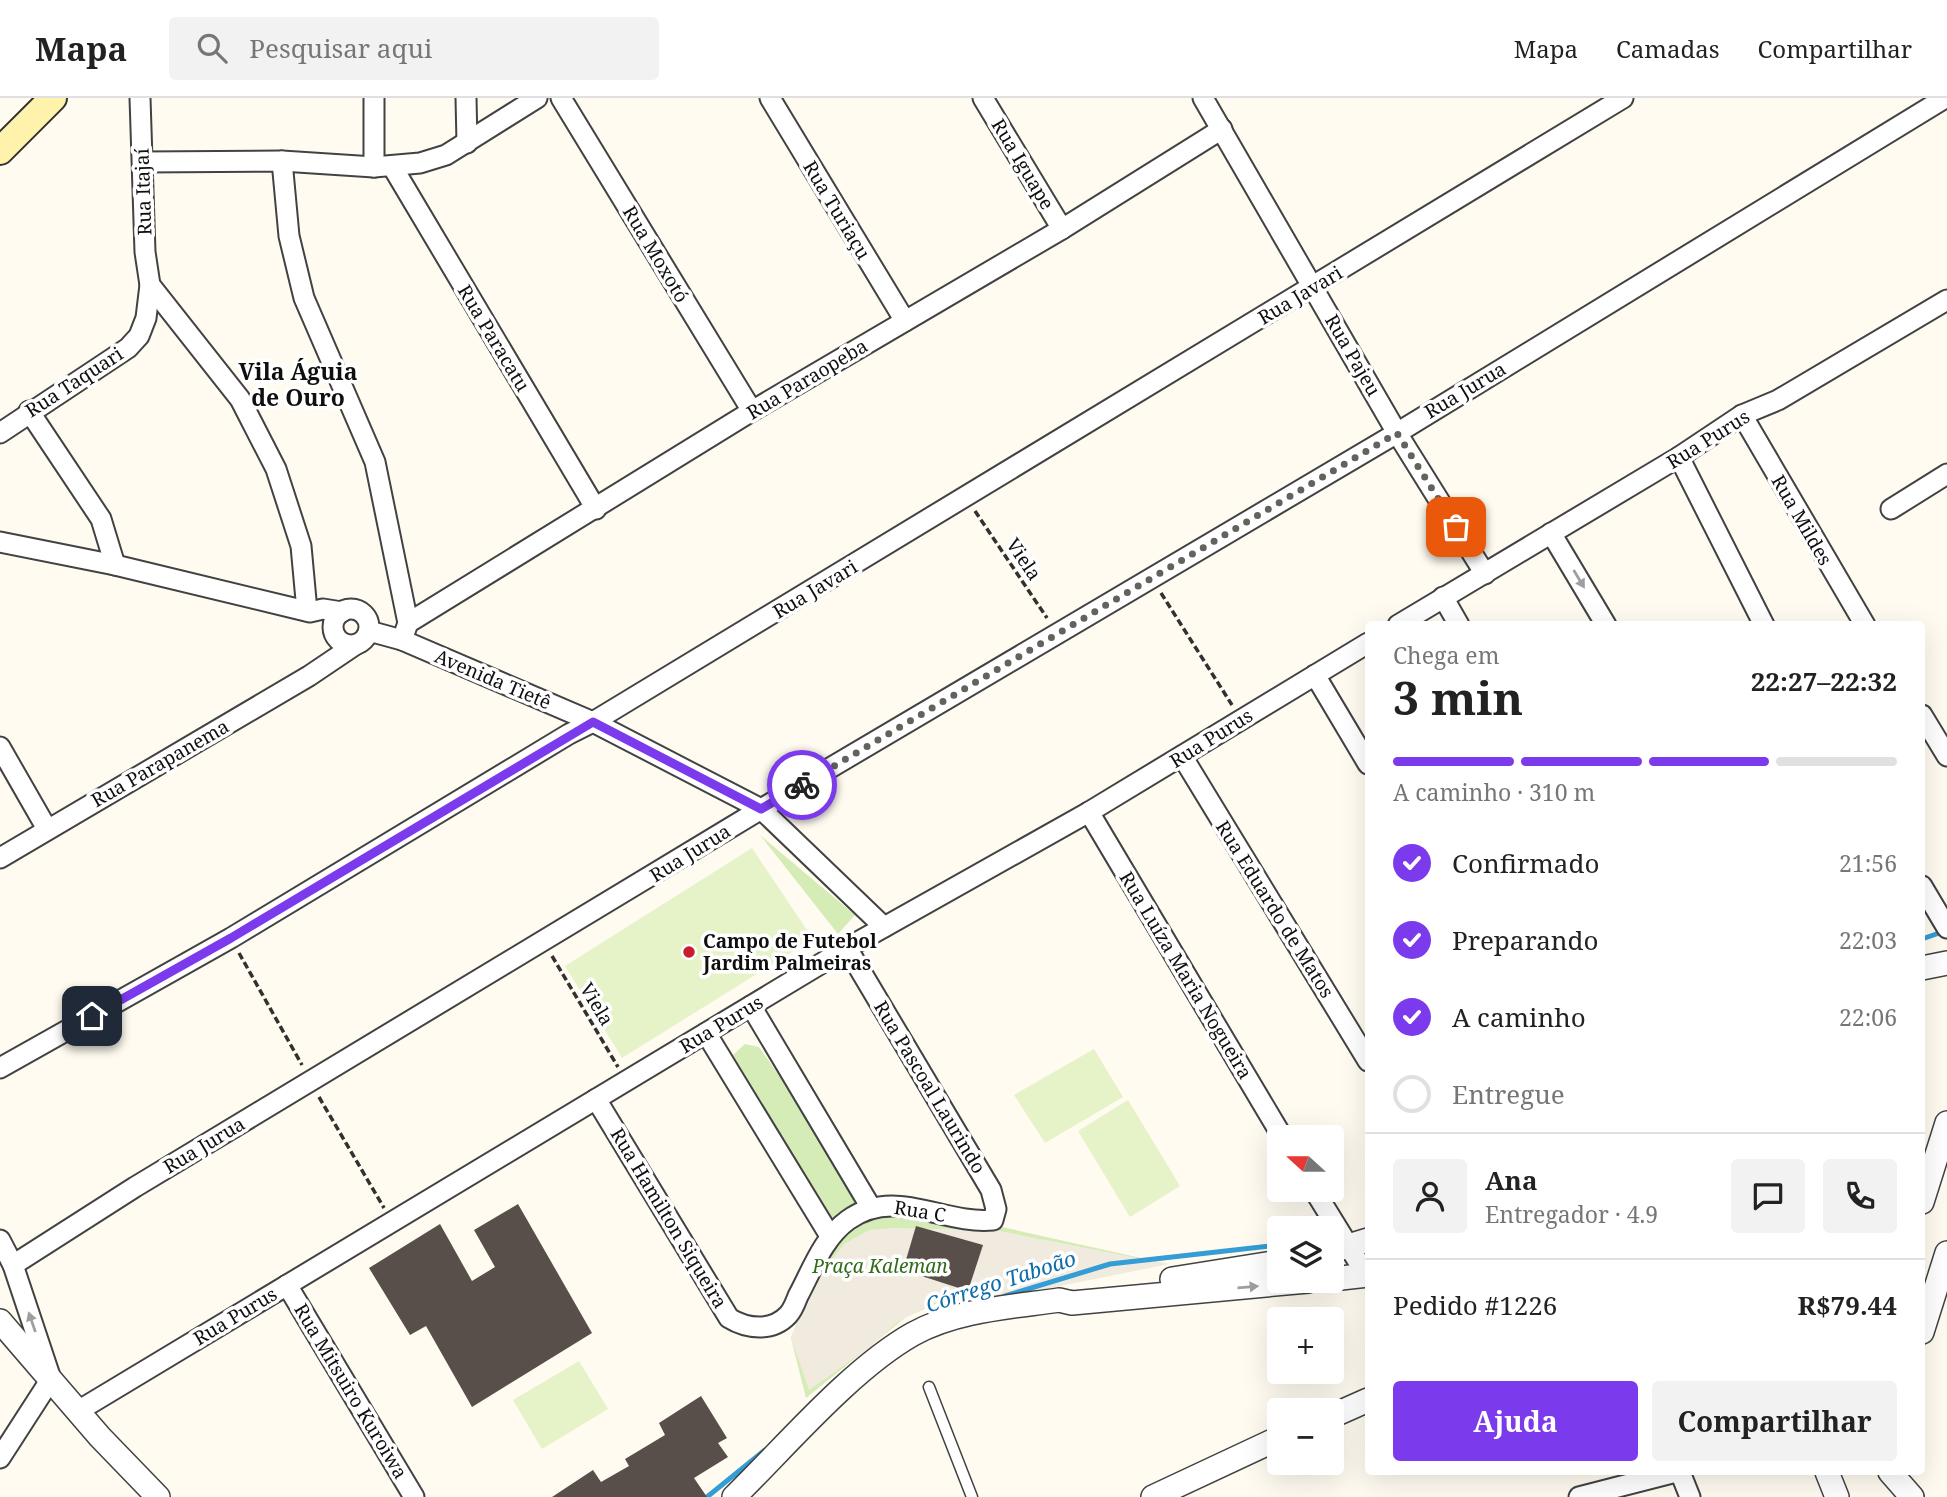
<!DOCTYPE html>
<html lang="pt">
<head>
<meta charset="utf-8">
<style>
  :root { --surface:#fff; --page:#f2f2f2; --text:#222; --muted:#767676; --line:#e0e0e0; --accent:#7c3aed }
  body { margin:0; font-family:"Noto Serif",serif; background:var(--page); color:var(--text); height:100vh; display:flex; flex-direction:column; font-size:26px; white-space:nowrap }
  * { box-sizing:border-box; margin:0 }
  p { font-size:23px; color:var(--muted) }
  .icon { flex:none; width:38px; height:38px; fill:none; stroke:currentColor; stroke-width:2; stroke-linecap:round; stroke-linejoin:round }
  .map { position:relative; flex:1; overflow:hidden }
  .drawer { position:absolute; left:1365px; top:523px; width:560px; height:854px; display:flex; flex-direction:column; background:var(--surface); border-radius:7px; box-shadow:0 7px 28px #0002 }
  .drawer>* { flex:none }
  .needle { width:46px; rotate:291deg }
  .controls { position:absolute; left:1267px; top:1027px; display:grid; gap:14px }
  .controls a { display:grid; place-items:center; width:77px; height:77px; border-radius:7px; background:var(--surface); box-shadow:0 7px 28px #0002; font-size:35px }
  .pin { position:absolute; display:grid; place-items:center; width:60px; height:60px; color:#fff; margin:-30px; border-radius:14px; box-shadow:0 4px 10px #0006 }
  .courier { position:absolute; display:grid; place-items:center; width:70px; height:70px; margin:-35px; border:5px solid #7c3aed; border-radius:50%; background:#fff; color:#222; box-shadow:0 2px 9px #0007 }
  .summary em { font-style:normal; font-weight:700 }
  .summary div { display:flex; flex-direction:column-reverse }
  .summary { display:flex; align-items:center; justify-content:space-between; height:119px; padding:0 28px }
  h1 { font-size:46px; font-weight:700; line-height:52px }
  .bar { display:grid; grid-template-columns:repeat(4,1fr); gap:10px 7px; align-content:center; height:84px; padding:0 28px }
  .bar i { height:9px; border-radius:5px; background:var(--line) }
  .bar .current { background:var(--accent) }
  .bar p { grid-column:span 4 }
  .line { display:flex; align-items:center; gap:18px; padding:0 28px; border-top:2px solid var(--line) }
  .line div { flex:1 }
  .round { display:grid; place-items:center; flex:none; width:74px; height:74px; border-radius:7px; background:var(--page) }
  ol { padding:0 28px; list-style:none }
  li { display:flex; align-items:center; gap:21px; height:77px }
  li p { margin-inline-start:auto }
  li .icon { padding:7px; border-radius:50%; background:var(--accent); color:#fff; stroke-width:4 }
  li:last-child { color:var(--muted) }
  li i { width:38px; height:38px; border:4px solid var(--line); border-radius:50% }
  .action { display:flex; gap:14px; margin-top:auto; padding:14px 28px }
  .action a { flex:1; height:80px; border-radius:7px; background:var(--accent); color:#fff; font-size:28px; font-weight:700; line-height:80px; text-align:center }
  .action a+a { background:var(--page); color:var(--text) }
  header { display:flex; align-items:center; gap:42px; box-sizing:border-box; height:98px; padding:0 35px; background:var(--surface); border-bottom:2px solid var(--line) }
  header strong { font-size:33px }
  nav { display:flex; gap:38px; margin-inline-start:auto; font-size:24px }
  .search { width:490px; height:63px; background:var(--page); display:flex; align-items:center; gap:18px; box-sizing:border-box; padding:0 24px; border-radius:7px; color:var(--muted); font-size:26px }
  .map>svg:first-child { display:block }
  .green { fill:#d5ecb7 }
  .pitch { fill:#e6f3c9 }
  .plaza { fill:#f0ebde }
  .lines { fill:none; stroke-linecap:round; stroke-linejoin:round }
  .stream { stroke:#349dd5; stroke-width:5 }
  .building { fill:#584f4a }
  .service-casing { stroke:#424242; stroke-width:13 }
  .minor-casing { stroke:#424242; stroke-width:23 }
  .tertiary-casing { stroke:#424242; stroke-width:26 }
  .secondary-casing { stroke:#313131; stroke-width:30 }
  .path { stroke:#313131; stroke-width:3.5; stroke-dasharray:7 3.5; stroke-linecap:butt }
  .service { stroke:#fff; stroke-width:10 }
  .minor { stroke:#fff; stroke-width:19 }
  .tertiary { stroke:#fff; stroke-width:23 }
  .secondary { stroke:#fff2ab; stroke-width:26 }
  .oneway { fill:#9f9f9f }
  .done { stroke:#63625e; stroke-width:7; stroke-dasharray:0 12.6 }
  .route { stroke:#7c3aed; stroke-width:9 }
  .poi-dot { fill:#c81d2e; stroke:#fff; stroke-width:2.5 }
  .labels { text-anchor:middle; stroke-width:7; stroke-linejoin:round; paint-order:stroke }
  .street-label { font-size:19px; fill:#0f0f0f; stroke:#fff }
  .poi-label { font-size:19px; font-weight:bold; fill:#0f0f0f; stroke:#fff; text-anchor:start }
  .park-label { font-size:19px; font-style:italic; fill:#2f6b1a; stroke:#fff }
  .water-label { font-size:21px; font-style:italic; fill:#0f6da9; stroke:#fff }
  .quarter-label { font-size:23px; font-weight:bold; fill:#0f0f0f; stroke:#fff }
</style>
</head>
<body>
<header>
<strong>Mapa</strong>
<div class="search"><svg class="icon" aria-label="search" viewBox="0 0 24 24"><circle cx="10" cy="10" r="6"/><path d="M15 15l6 6"/></svg>Pesquisar aqui</div>
<nav><a>Mapa</a><a>Camadas</a><a>Compartilhar</a></nav>
</header>
<div class="map">
<svg width="1947" height="1399" viewBox="0 0 1947 1399">
  <rect width="100%" height="100%" fill="#fffbf0"/>
  <!-- green -->
  <g class="green">
    <path d="M760,737L855,817L838,836Z"/>
    <path d="M745,946L759,949L870,1108L921,1111L1168,1166L1024,1195L940,1204L906,1219L806,1300L791,1240L830,1138L733,957Z"/>
  </g>
  <!-- pitch -->
  <g class="pitch">
    <path d="M752,750L813,841L622,960L565,868Z"/>
    <path d="M1094,951L1123,999L1045,1045L1014,997Z"/>
    <path d="M1128,1002L1180,1088L1130,1119L1078,1033Z"/>
    <path d="M579,1263L608,1311L542,1351L513,1302Z"/>
  </g>
  <!-- plaza -->
  <path class="plaza" d="M894,1130L995,1132L1168,1166L1024,1195L933,1205L896,1225L870,1249L809,1292L791,1240L812,1187L844,1146L869,1132Z"/>
  <g class="lines">
    <!-- stream -->
    <g class="stream">
      <path d="M1922,841L1945,833"/>
      <path d="M1005,1198L1110,1166L1279,1147"/>
      <path d="M707,1399L765,1352"/>
    </g>
  </g>
  <!-- building -->
  <g class="building">
    <path d="M518,1106L592,1235L472,1309L426,1228L410,1237L369,1170L440,1126L472,1183L495,1169L474,1132Z"/>
    <path d="M916,1128L983,1147L968,1193L903,1172Z"/>
    <path d="M701,1298L727,1340L718,1345L728,1359L694,1380L707,1399H552L593,1372L601,1384L629,1368L625,1361L665,1337L659,1325Z"/>
  </g>
  <g class="lines">
    <defs>
      <path id="service" d="M929,1289L972,1399"/>
      <g id="minor">
        <path d="M466,0L467,45"/>
        <path d="M561,0L752,313"/>
        <path d="M770,0L905,223"/>
        <path d="M983,0L1062,131"/>
        <path d="M1203,0L1397,335L1485,476"/>
        <path d="M282,63L289,138L304,200L375,364L408,525"/>
        <path d="M143,64L282,63L374,69L420,65L446,57L537,0"/>
        <path d="M392,68L596,411"/>
        <path d="M374,69V0"/>
        <path d="M150,187L240,301L276,371L301,448L307,513"/>
        <path d="M29,313L101,421L115,467"/>
        <path d="M1742,317L1865,527"/>
        <path d="M0,335L128,250L139,238L146,220L150,187L145,154L140,0"/>
        <path d="M1679,359L1764,527"/>
        <path d="M1891,411L1947,376"/>
        <path d="M1551,435L1606,527"/>
        <path d="M0,444L115,467L310,514L323,511L342,514"/>
        <path d="M1443,499L1459,527"/>
        <circle cx="351" cy="529" r="18"/>
        <path d="M1398,527L1679,359L1742,317L1778,302L1947,202"/>
        <path d="M369,533L402,542L593,624L761,711L884,829"/>
        <path d="M402,542L408,525L752,313L1062,131L1222,31"/>
        <path d="M1315,577L1368,666"/>
        <path d="M1922,617L1947,658"/>
        <path d="M0,649L47,731"/>
        <path d="M1182,658L1368,963"/>
        <path d="M1089,714L1283,1040"/>
        <path d="M0,760L309,578L355,547"/>
        <path d="M1922,788L1947,830"/>
        <path d="M751,908L870,1108"/>
        <path d="M706,935L830,1138"/>
        <path d="M0,970L231,840L569,636L593,624L1623,0"/>
        <path d="M596,1001L729,1220C747,1231 772,1234 788,1217C793,1212 796,1203 798,1198C812,1172 823,1140 848,1122C895,1088 943,1127 993,1122L996,1111L991,1092L847,850"/>
        <path d="M1314,1092L1367,1178"/>
        <path d="M0,1142L13,1167L51,1281L0,1360"/>
        <path d="M13,1167L135,1089L786,696L1397,335L1945,0"/>
        <path d="M287,1187L414,1399"/>
        <path d="M78,1313L847,850L1089,714L1368,545"/>
        <path d="M1680,1374L1690,1399"/>
        <path d="M1579,1399L1676,1374"/>
      </g>
      <g id="tertiary">
        <path d="M1922,870L1947,865"/>
        <path d="M1922,1104L1947,1025"/>
        <path d="M1332,1153L1368,1142"/>
        <path d="M1172,1181L1279,1164"/>
        <path d="M1332,1181L1368,1177"/>
        <path d="M0,1223L100,1339L158,1399"/>
        <path d="M1922,1234L1947,1155"/>
        <path d="M1332,1318L1368,1302"/>
        <path d="M1827,1374L1837,1399"/>
        <path d="M1890,1374L1912,1399"/>
        <path d="M734,1399C786,1348 851,1271 913,1236C956,1212 1011,1209 1059,1202L1072,1205L1308,1183"/>
        <path d="M1153,1399L1279,1340"/>
      </g>
      <path id="secondary" d="M0,53L53,0"/>
    </defs>
    <!-- service casing -->
    <use href="#service" class="service-casing"/>
    <!-- minor casing -->
    <use href="#minor" class="minor-casing"/>
    <!-- tertiary casing -->
    <use href="#tertiary" class="tertiary-casing"/>
    <!-- secondary casing -->
    <use href="#secondary" class="secondary-casing"/>
    <!-- path -->
    <g class="path">
      <path d="M975,413L1047,520"/>
      <path d="M1161,495L1232,607"/>
      <path d="M239,855L302,967"/>
      <path d="M552,858L618,969"/>
      <path d="M319,999L384,1110"/>
    </g>
    <!-- service -->
    <use href="#service" class="service"/>
    <!-- minor -->
    <use href="#minor" class="minor"/>
    <!-- tertiary -->
    <use href="#tertiary" class="tertiary"/>
    <!-- secondary -->
    <use href="#secondary" class="secondary"/>
  </g>
  <!-- one-way arrows -->
  <defs><path id="oneway-solid" d="M-6-.8H1V-3.2L6.5 0L1 3.2V.8H-6Z" transform="scale(1.75)"/></defs>
  <g class="oneway">
    <use href="#oneway-solid" transform="translate(1579 481) rotate(59)"/>
    <use href="#oneway-solid" transform="translate(1248 1189) rotate(-5)"/>
    <use href="#oneway-solid" transform="translate(32 1224) rotate(-109)"/>
  </g>
  <g class="lines">
    <!-- done -->
    <path class="done" d="M802,687L1397,335L1456,429"/>
    <!-- route -->
    <path class="route" d="M92,918L231,840L593,624L761,711L802,687"/>
  </g>
  <!-- markers -->
  <circle class="poi-dot" cx="689" cy="854" r="7"/>
  <g class="labels">
    <!-- street labels -->
    <g class="street-label">
      <text transform="translate(1023 66) rotate(59)" y="7">Rua Iguape</text>
      <text transform="translate(143 94) rotate(-92)" y="7">Rua Itajaí</text>
      <text transform="translate(837 112) rotate(59)" y="7">Rua Turiaçu</text>
      <text transform="translate(656 156) rotate(59)" y="7">Rua Moxotó</text>
      <text transform="translate(1300 197) rotate(-31)" y="7">Rua Javari</text>
      <text transform="translate(494 240) rotate(59)" y="7">Rua Paracatu</text>
      <text transform="translate(1353 257) rotate(60)" y="7">Rua Pajeu</text>
      <text transform="translate(807 281) rotate(-31)" y="7">Rua Paraopeba</text>
      <text transform="translate(74 284) rotate(-33)" y="7">Rua Taquari</text>
      <text transform="translate(1465 292) rotate(-31)" y="7">Rua Jurua</text>
      <text transform="translate(1708 341) rotate(-32)" y="7">Rua Purus</text>
      <text transform="translate(1802 422) rotate(60)" y="7">Rua Mildes</text>
      <text transform="translate(1024 461) rotate(56)" y="7">Viela</text>
      <text transform="translate(815 491) rotate(-31)" y="7">Rua Javari</text>
      <text transform="translate(493 581) rotate(23)" y="7">Avenida Tietê</text>
      <text transform="translate(1211 640) rotate(-32)" y="7">Rua Purus</text>
      <text transform="translate(160 665) rotate(-30)" y="7">Rua Parapanema</text>
      <text transform="translate(690 755) rotate(-32)" y="7">Rua Jurua</text>
      <text transform="translate(1275 811) rotate(58)" y="7">Rua Eduardo de Matos</text>
      <text transform="translate(1186 877) rotate(59)" y="7">Rua Luíza Maria Nogueira</text>
      <text transform="translate(597 906) rotate(59)" y="7">Viela</text>
      <text transform="translate(721 926) rotate(-31)" y="7">Rua Purus</text>
      <text transform="translate(930 989) rotate(59)" y="7">Rua Pascoal Laurindo</text>
      <text transform="translate(204 1047) rotate(-31)" y="7">Rua Jurua</text>
      <text transform="translate(920 1113) rotate(9)" y="7">Rua C</text>
      <text transform="translate(669 1120) rotate(59)" y="7">Rua Hamilton Siqueira</text>
      <text transform="translate(235 1218) rotate(-31)" y="7">Rua Purus</text>
      <text transform="translate(351 1293) rotate(59)" y="7">Rua Mitsuiro Kuroiwa</text>
    </g>
    <!-- poi labels -->
    <g class="poi-label">
      <text x="703" y="850">Campo de Futebol<tspan x="703" dy="22">Jardim Palmeiras</tspan></text>
    </g>
    <!-- park labels -->
    <g class="park-label">
      <text x="880" y="1175">Praça Kaleman</text>
    </g>
    <!-- water labels -->
    <g class="water-label">
      <text transform="translate(1001 1184) rotate(-18)" y="7">Córrego Taboão</text>
    </g>
    <!-- quarter labels -->
    <g class="quarter-label">
      <text x="298" y="282">Vila Águia<tspan x="298" dy="26">de Ouro</tspan></text>
    </g>
  </g>
</svg>
<div class="controls">
<a><svg class="needle" viewBox="-14 -14 28 28"><path d="M0-13l5 13h-10z" fill="#e53935"/><path d="M0 13l5-13h-10z" fill="#767676"/></svg></a>
<a><svg class="icon" aria-label="layers" viewBox="0 0 24 24"><path d="M12 4l9 5-9 5-9-5zM3 14l9 5 9-5"/></svg></a>
<a>+</a>
<a>−</a>
</div>
<div class="pin" style="left:1456px;top:429px;background:#ea580c"><svg class="icon" aria-label="bag" viewBox="0 0 24 24"><path d="M5 8h14l-1 12H6zM9 8a3 3 0 0 1 6 0"/></svg></div>
<div class="pin" style="left:92px;top:918px;background:#1f2937"><svg class="icon" aria-label="home" viewBox="0 0 24 24"><path d="M3 11l9-7 9 7M6 9v11h12V9"/></svg></div>
<div class="courier" style="left:802px;top:687px"><svg class="icon" aria-label="bike" viewBox="0 0 24 24"><circle cx="6" cy="16" r="4"/><circle cx="18" cy="16" r="4"/><path d="M6 16l4-8h5l3 8M10 8l3 8H6M13 5h3"/></svg></div>
<section class="drawer">
<div class="summary"><div><h1>3 min</h1><p>Chega em</p></div><em>22:27–22:32</em></div>
<div class="bar"><i class="current"></i><i class="current"></i><i class="current"></i><i></i><p>A caminho · 310 m</p></div>
<ol>
<li><svg class="icon" aria-label="check" viewBox="0 0 24 24"><path d="M5 12l5 5 9-10"/></svg>Confirmado<p>21:56</p></li>
<li><svg class="icon" aria-label="check" viewBox="0 0 24 24"><path d="M5 12l5 5 9-10"/></svg>Preparando<p>22:03</p></li>
<li><svg class="icon" aria-label="check" viewBox="0 0 24 24"><path d="M5 12l5 5 9-10"/></svg>A caminho<p>22:06</p></li>
<li><i></i>Entregue</li>
</ol>
<div class="line" style="height:126px"><a class="round"><svg class="icon" aria-label="person" viewBox="0 0 24 24"><circle cx="12" cy="8" r="4"/><path d="M4 21q1-7 8-7t8 7"/></svg></a><div><b>Ana</b><p>Entregador · 4.9</p></div><a class="round"><svg class="icon" aria-label="chat" viewBox="0 0 24 24"><path d="M4 5h16v11H9l-5 4z"/></svg></a><a class="round"><svg class="icon" aria-label="phone" viewBox="0 0 24 24"><path d="M5 4h4l2 5-3 2q2 4 5 5l2-3 5 2v4C11 20 4 13 5 4z"/></svg></a></div>
<div class="line" style="height:91px"><div>Pedido #1226</div><b>R$79.44</b></div>
<div class="action"><a>Ajuda</a><a>Compartilhar</a></div>
</section>
</div>
</body>
</html>
